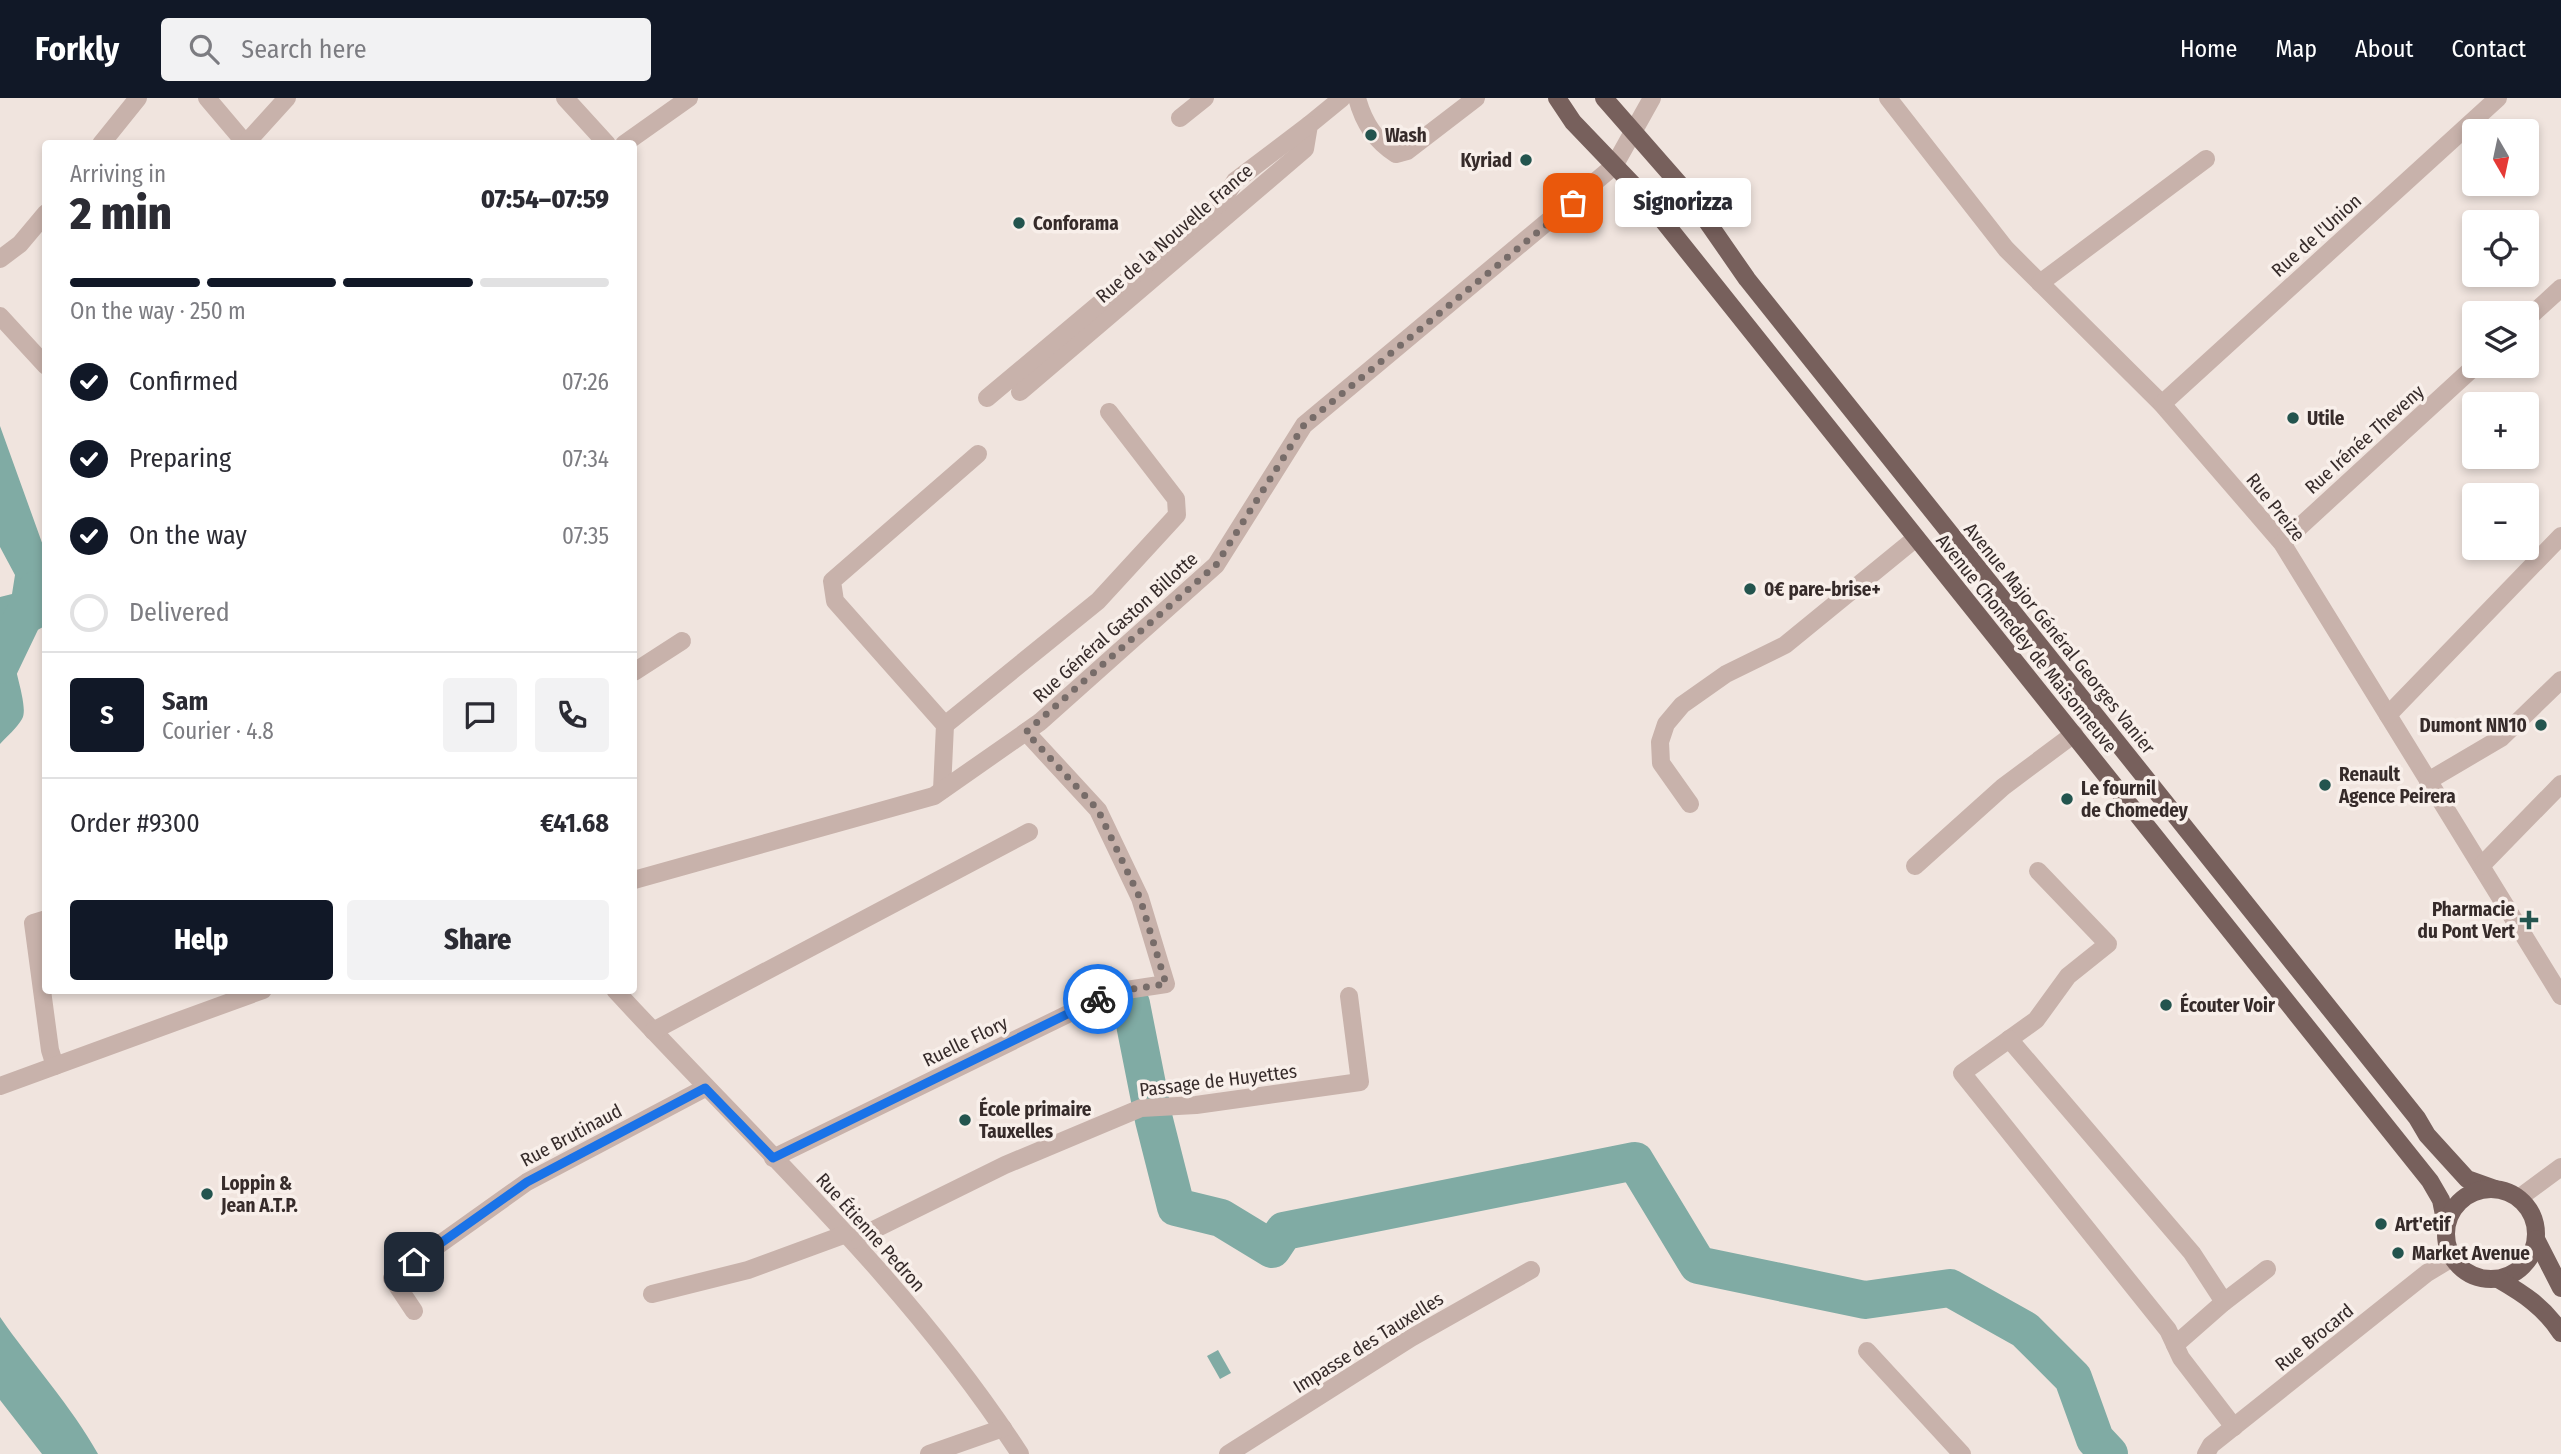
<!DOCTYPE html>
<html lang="en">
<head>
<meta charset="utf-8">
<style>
  :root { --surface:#fff; --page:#f2f2f3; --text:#2b2b33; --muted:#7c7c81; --line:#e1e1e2; --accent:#111827 }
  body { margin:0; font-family:"Fira Sans Condensed",sans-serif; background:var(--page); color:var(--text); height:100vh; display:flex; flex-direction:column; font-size:26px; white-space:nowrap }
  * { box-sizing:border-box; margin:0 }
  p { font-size:23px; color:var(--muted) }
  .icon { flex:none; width:38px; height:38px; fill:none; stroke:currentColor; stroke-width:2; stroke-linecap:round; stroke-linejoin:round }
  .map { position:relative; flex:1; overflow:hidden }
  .sheet { position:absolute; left:42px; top:42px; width:595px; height:854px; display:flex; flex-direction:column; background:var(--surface); border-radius:7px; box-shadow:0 4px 10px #0003 }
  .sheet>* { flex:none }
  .needle { width:46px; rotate:171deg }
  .fabs { position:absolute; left:2462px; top:21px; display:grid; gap:14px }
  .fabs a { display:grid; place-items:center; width:77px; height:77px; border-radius:7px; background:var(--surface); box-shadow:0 4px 10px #0003; font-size:35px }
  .pin { position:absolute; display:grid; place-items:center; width:60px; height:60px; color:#fff; margin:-30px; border-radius:14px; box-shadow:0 4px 10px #0006 }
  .courier { position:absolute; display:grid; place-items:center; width:70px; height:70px; margin:-35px; border:5px solid #1a73e8; border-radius:50%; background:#fff; color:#222; box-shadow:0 2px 9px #0007 }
  .bubble { position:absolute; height:49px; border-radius:7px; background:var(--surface); box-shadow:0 4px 10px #0003; font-size:23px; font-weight:800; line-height:49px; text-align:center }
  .summary em { font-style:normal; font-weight:800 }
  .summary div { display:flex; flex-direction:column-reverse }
  .summary { display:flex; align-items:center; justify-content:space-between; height:119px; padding:0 28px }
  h1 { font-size:46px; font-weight:800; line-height:52px }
  .bar { display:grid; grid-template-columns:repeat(4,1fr); gap:10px 7px; align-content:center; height:84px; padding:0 28px }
  .bar i { height:9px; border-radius:5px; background:var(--line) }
  .bar .active { background:var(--accent) }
  .bar p { grid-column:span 4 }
  .line { display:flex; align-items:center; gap:18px; padding:0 28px; border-top:2px solid var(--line) }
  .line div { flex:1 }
  .round { display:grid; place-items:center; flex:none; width:74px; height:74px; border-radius:7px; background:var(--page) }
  ol { padding:0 28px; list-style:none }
  li { display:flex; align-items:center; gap:21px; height:77px }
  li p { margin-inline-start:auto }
  li .icon { padding:7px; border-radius:50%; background:var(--accent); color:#fff; stroke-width:4 }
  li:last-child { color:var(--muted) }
  li i { width:38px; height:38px; border:4px solid var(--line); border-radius:50% }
  .cta { display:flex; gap:14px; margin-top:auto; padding:14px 28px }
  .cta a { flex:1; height:80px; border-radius:7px; background:var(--accent); color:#fff; font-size:28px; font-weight:800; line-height:80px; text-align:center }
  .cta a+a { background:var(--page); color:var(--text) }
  header { display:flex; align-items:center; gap:42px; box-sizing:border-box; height:98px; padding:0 35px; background:var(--accent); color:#fff }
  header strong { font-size:33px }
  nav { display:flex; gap:38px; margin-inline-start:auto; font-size:24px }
  .search { width:490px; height:63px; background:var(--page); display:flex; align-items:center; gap:18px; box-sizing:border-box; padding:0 24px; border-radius:7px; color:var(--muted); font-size:26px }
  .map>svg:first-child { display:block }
  .water { fill:#80aba4 }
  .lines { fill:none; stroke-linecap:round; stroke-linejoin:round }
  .river { stroke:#80aba4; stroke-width:38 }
  .minor { stroke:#c8b2ab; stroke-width:18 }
  .major { stroke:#77605c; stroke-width:18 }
  .done { stroke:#776c69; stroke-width:7; stroke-dasharray:0 12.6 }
  .route { stroke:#1a73e8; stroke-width:9 }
  .poi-dot { fill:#23544e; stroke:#f8efea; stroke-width:2.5 }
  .labels { text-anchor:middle; stroke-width:7; stroke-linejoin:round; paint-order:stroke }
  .poi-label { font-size:19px; font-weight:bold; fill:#362b2a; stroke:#f8efea; text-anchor:start }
  .street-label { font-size:19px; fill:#362b2a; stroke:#f8efea }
</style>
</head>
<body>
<header>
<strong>Forkly</strong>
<div class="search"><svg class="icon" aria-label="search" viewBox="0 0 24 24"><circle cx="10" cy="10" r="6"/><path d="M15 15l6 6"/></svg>Search here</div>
<nav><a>Home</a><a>Map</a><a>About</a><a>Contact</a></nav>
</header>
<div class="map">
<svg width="2561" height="1356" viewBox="0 0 2561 1356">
  <rect width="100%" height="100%" fill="#f0e4de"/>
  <!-- water -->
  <g class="water">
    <path d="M0,328L45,453V528L28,537L25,532L11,540C9,560 30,608 22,621C17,630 7,638 0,646V499L12,496L15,477L0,449Z"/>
    <path d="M0,1219C31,1264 72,1309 98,1356H42L0,1302Z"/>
    <path d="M1218,1252L1231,1275L1220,1281L1207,1258Z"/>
  </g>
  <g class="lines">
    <!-- river -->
    <g class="river">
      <path d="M0,567L36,492"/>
      <path d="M1131,906L1154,1022L1176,1109L1221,1120L1272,1151L1284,1133L1635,1063L1698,1167L1865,1202L1950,1190L2025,1232L2073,1280L2095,1341L2109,1356"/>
    </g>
    <!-- minor -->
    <g class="minor">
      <path d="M207,0L246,46"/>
      <path d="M565,0L607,46"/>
      <path d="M1357,0C1363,23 1375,43 1396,56L1407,53L1476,0"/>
      <path d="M1888,0L2006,151L2162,306L2282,445L2561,898"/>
      <path d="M1180,20L1205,0"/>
      <path d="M247,44L287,0"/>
      <path d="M101,46L138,0"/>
      <path d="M624,46L689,0"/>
      <path d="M0,161L20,146L46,115"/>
      <path d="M2040,185L2206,61"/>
      <path d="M0,218L46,268"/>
      <path d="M2527,221L2561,190"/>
      <path d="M1020,294L1305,51L1309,27L1342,0"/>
      <path d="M987,300L1223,102L1235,83L1309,27"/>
      <path d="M2162,306L2498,0"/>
      <path d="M2282,445L2475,268"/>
      <path d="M634,574L682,543"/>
      <path d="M2388,617L2561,438"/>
      <path d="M945,627L1098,503L1177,417L1176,401L1109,314"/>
      <path d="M2428,683L2501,640L2561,582"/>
      <path d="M942,692L945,627L835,503L832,483L978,356"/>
      <path d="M1690,706L1661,665L1660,644L1666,626L1682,607L1726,576L1785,547L1916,440"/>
      <path d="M1915,768L2003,689L2074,636"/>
      <path d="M2481,768L2561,686"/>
      <path d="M2038,773L2108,846L2068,878L2036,922L1962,975L2168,1232L2181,1260L2234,1329"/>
      <path d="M634,782L934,698L1040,624L1216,467L1304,327L1614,68L1652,0"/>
      <path d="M46,821L33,825L50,952L55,968"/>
      <path d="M615,892C754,1043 908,1183 1020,1356"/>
      <path d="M653,933L1029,734"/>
      <path d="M2009,941L2192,1155L2224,1204L2175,1247"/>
      <path d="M0,988L263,892"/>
      <path d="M773,1060L1113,894L1166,886L1140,800L1098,712L1026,634"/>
      <path d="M2519,1100L2561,1069"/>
      <path d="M853,1142L1005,1067L1141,1010L1196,1007L1360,984L1349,898"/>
      <path d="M652,1196L748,1172L846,1136"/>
      <path d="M2224,1204L2267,1171"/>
      <path d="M414,1213L392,1180L527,1084L705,990"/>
      <path d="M1867,1253L1962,1356"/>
      <path d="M929,1356L1003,1330"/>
      <path d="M1228,1356L1411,1240L1531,1172"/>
      <path d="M2206,1356L2211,1347L2427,1175L2452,1160"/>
    </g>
    <!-- major -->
    <g class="major">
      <path d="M1557,0L1573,24L1641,95L2430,1083L2441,1102L2446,1127"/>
      <path d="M1604,0L1688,96L1747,181L2417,1020L2427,1037L2467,1081L2495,1091"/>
      <circle cx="2491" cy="1136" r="45"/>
      <path d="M2536,1141L2561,1190"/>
      <path d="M2498,1181C2524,1196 2544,1209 2561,1235"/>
    </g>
  </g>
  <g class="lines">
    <!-- done -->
    <path class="done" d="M1098,901L1112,894L1166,886L1140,800L1098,712L1026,634L1216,467L1304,327L1573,105"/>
    <!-- route -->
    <path class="route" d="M414,1164L527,1084L705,990L773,1060L1098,901"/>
  </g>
  <!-- markers -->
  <g class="poi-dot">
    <circle cx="1371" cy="37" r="7"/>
    <circle cx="1526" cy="62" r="7"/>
    <circle cx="1019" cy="125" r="7"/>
    <circle cx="2293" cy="320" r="7"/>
    <circle cx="1750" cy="491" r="7"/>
    <circle cx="2541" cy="627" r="7"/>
    <circle cx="2325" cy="687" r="7"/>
    <circle cx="2067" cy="701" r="7"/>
    <path d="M2525.5 811.5h7v7h7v7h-7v7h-7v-7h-7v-7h7z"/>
    <circle cx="2166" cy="907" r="7"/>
    <circle cx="965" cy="1022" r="7"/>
    <circle cx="207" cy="1096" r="7"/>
    <circle cx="2381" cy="1126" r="7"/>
    <circle cx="2398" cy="1155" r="7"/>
  </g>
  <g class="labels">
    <!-- poi labels -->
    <g class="poi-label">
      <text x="1385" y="44">Wash</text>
      <text x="1512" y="69" text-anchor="end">Kyriad</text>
      <text x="1033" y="132">Conforama</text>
      <text x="2307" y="327">Utile</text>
      <text x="1764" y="498">0€ pare-brise+</text>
      <text x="2527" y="634" text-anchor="end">Dumont NN10</text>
      <text x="2339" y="683">Renault<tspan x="2339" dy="22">Agence Peirera</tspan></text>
      <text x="2081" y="697">Le fournil<tspan x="2081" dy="22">de Chomedey</tspan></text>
      <text x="2515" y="818" text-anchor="end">Pharmacie<tspan x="2515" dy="22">du Pont Vert</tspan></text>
      <text x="2180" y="914">Écouter Voir</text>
      <text x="979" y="1018">École primaire<tspan x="979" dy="22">Tauxelles</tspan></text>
      <text x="221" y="1092">Loppin &amp;<tspan x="221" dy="22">Jean A.T.P.</tspan></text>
      <text x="2395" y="1133">Art'etif</text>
      <text x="2412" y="1162">Market Avenue</text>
    </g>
    <!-- street labels -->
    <g class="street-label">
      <text transform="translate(1174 135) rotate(-41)" y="7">Rue de la Nouvelle France</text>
      <text transform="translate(2316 137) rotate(-42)" y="7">Rue de l'Union</text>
      <text transform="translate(2364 341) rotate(-42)" y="7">Rue Irénée Theveny</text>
      <text transform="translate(2276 409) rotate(51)" y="7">Rue Preize</text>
      <text transform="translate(1115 529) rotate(-42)" y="7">Rue Général Gaston Billotte</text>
      <text transform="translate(2060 540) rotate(51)" y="7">Avenue Major Général Georges Vanier</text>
      <text transform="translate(2027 545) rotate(51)" y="7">Avenue Chomedey de Maisonneuve</text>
      <text transform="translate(965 943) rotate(-26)" y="7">Ruelle Flory</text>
      <text transform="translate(1218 982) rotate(-7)" y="7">Passage de Huyettes</text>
      <text transform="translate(571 1037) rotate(-28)" y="7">Rue Brutinaud</text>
      <text transform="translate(871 1134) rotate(48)" y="7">Rue Étienne Pedron</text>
      <text transform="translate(2314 1239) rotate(-39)" y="7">Rue Brocard</text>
      <text transform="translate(1368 1244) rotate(-32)" y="7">Impasse des Tauxelles</text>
    </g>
  </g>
</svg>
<div class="fabs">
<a><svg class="needle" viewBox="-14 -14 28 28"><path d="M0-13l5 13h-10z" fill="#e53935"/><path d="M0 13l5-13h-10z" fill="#7c7c81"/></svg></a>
<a><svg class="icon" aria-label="locate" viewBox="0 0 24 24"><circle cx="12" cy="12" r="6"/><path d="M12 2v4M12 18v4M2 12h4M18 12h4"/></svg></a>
<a><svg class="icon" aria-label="layers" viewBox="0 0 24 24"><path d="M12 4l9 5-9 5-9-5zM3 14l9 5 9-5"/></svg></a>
<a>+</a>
<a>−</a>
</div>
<div class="pin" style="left:1573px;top:105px;background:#ea580c"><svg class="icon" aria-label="bag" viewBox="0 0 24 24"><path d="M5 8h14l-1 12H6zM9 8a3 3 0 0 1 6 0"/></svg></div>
<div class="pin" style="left:414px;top:1164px;background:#1f2937"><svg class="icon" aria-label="home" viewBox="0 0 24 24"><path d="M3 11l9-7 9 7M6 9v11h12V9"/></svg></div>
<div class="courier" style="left:1098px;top:901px"><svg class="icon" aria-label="bike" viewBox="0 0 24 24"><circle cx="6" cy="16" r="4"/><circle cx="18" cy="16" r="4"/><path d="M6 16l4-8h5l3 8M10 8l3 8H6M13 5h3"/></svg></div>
<div class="bubble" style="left:1615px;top:80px;width:136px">Signorizza</div>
<section class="sheet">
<div class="summary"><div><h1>2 min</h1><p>Arriving in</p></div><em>07:54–07:59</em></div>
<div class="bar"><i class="active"></i><i class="active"></i><i class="active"></i><i></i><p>On the way · 250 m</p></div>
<ol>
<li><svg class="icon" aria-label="check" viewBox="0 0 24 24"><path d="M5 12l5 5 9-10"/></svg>Confirmed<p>07:26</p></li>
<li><svg class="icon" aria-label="check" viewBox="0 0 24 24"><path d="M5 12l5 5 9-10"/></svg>Preparing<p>07:34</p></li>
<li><svg class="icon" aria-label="check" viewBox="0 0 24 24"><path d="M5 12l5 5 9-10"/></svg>On the way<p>07:35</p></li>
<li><i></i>Delivered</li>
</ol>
<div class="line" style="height:126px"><b class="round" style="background:var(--accent);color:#fff">S</b><div><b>Sam</b><p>Courier · 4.8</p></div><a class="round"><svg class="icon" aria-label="chat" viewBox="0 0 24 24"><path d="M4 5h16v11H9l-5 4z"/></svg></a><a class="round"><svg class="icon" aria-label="phone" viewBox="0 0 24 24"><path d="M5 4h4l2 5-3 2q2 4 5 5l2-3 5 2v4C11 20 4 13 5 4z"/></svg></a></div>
<div class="line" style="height:91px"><div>Order #9300</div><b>€41.68</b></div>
<div class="cta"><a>Help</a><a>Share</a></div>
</section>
</div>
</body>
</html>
